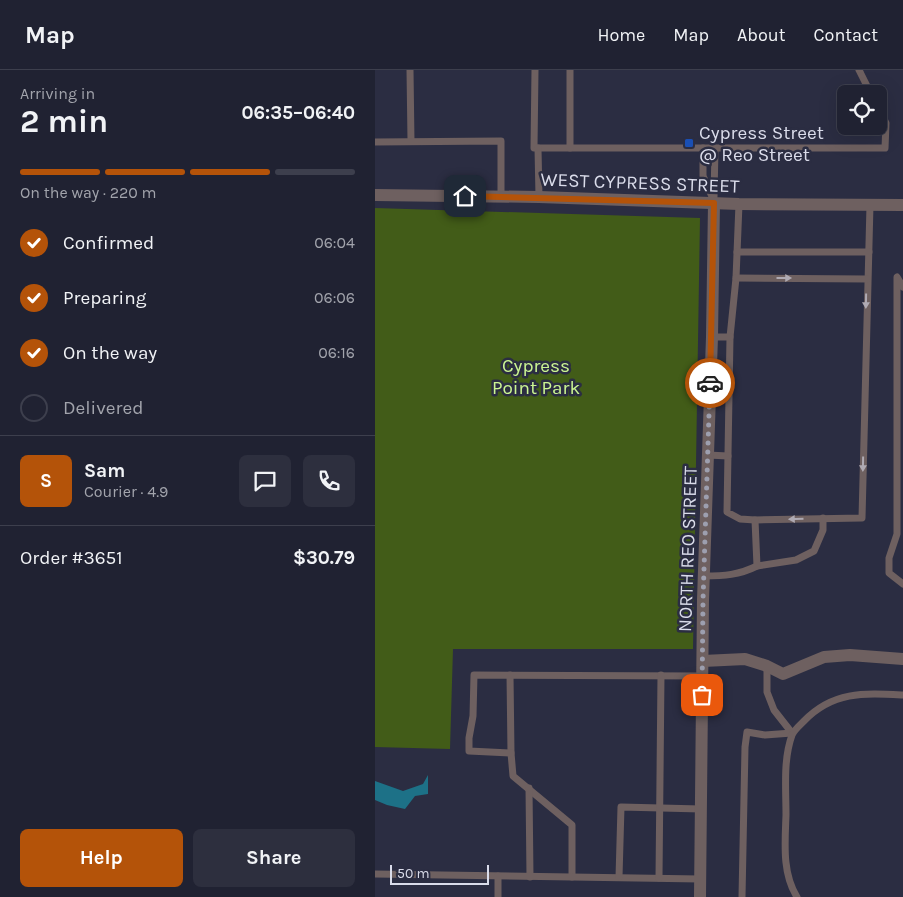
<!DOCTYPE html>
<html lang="en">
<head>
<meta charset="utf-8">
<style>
  :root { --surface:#202232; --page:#2d2f3e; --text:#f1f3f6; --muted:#a2a4ac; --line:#3d3f4d; --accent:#b45309 }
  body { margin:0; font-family:Karla,sans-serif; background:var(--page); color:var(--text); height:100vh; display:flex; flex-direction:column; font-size:19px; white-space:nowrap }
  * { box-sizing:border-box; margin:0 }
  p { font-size:16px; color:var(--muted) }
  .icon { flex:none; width:28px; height:28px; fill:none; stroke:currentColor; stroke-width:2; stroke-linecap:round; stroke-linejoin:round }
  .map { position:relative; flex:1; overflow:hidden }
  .sheet { display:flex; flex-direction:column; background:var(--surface); width:375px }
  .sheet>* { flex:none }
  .fabs { position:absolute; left:462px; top:15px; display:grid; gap:10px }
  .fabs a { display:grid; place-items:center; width:50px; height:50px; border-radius:8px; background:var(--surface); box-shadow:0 5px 20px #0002,0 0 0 1px var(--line); font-size:25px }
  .scale { position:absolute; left:15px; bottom:12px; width:99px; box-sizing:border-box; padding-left:5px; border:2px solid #dadcea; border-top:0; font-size:14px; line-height:18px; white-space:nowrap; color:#dadcea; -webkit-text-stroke:4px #2b2d42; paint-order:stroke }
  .pin { position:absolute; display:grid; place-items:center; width:42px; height:42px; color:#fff; margin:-21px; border-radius:10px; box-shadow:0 2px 8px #0006 }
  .courier { position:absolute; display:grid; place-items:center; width:50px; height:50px; margin:-25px; border:4px solid #b45309; border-radius:50%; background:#fff; color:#222; box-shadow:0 1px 6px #0007 }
  .headline em { font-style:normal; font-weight:700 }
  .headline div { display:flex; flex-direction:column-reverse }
  .headline { display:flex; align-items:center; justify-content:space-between; height:85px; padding:0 20px }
  h1 { font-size:32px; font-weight:700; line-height:38px }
  .bar { display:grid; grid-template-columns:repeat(4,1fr); gap:8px 5px; align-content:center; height:60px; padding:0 20px }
  .bar i { height:6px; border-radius:4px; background:var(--line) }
  .bar .current { background:var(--accent) }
  .bar p { grid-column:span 4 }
  .line { display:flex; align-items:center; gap:12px; padding:0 20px; border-top:1px solid var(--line) }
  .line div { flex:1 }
  .round { display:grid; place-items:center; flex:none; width:52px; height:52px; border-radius:8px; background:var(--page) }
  ol { padding:0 20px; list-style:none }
  li { display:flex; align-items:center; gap:15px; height:55px }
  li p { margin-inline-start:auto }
  li .icon { padding:5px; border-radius:50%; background:var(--accent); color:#fff; stroke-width:4 }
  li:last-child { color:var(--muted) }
  li i { width:28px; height:28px; border:2px solid var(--line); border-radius:50% }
  .cta { display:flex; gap:10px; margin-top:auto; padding:10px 20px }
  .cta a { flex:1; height:58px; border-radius:8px; background:var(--accent); color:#fff; font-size:20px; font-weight:700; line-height:58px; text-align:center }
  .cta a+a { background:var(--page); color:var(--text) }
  header { display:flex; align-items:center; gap:30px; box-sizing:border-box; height:70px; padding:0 25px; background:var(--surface); border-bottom:1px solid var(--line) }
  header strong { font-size:24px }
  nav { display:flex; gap:28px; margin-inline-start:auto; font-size:18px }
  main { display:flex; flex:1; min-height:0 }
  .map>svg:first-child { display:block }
  .park { fill:#425c18 }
  .water { fill:#1d7187 }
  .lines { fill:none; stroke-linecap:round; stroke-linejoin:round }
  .service { stroke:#6e6060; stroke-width:7 }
  .minor { stroke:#6e6060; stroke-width:12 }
  .tertiary { stroke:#6e6060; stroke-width:12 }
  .oneway { fill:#afaab3 }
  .done { stroke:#9d9faf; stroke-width:5; stroke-dasharray:0 9 }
  .route { stroke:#b45309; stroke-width:6 }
  .transit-dot { fill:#1a4fb4; stroke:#2b2d42; stroke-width:2 }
  .labels { text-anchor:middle; stroke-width:5; stroke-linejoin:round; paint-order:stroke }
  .poi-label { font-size:19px; fill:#dadcea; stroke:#2b2d42; text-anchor:start }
  .street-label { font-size:19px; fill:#dadcea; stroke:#2b2d42 }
  .park-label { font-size:19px; fill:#cbf592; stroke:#2b2d42 }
</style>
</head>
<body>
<header>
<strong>Map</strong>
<nav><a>Home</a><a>Map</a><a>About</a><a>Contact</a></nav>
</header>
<main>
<section class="sheet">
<div class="headline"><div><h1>2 min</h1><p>Arriving in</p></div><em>06:35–06:40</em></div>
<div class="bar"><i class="current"></i><i class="current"></i><i class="current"></i><i></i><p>On the way · 220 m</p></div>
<ol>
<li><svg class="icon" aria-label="check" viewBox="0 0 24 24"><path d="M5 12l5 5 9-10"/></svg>Confirmed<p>06:04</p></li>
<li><svg class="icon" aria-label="check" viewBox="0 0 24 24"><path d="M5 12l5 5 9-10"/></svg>Preparing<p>06:06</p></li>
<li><svg class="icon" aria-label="check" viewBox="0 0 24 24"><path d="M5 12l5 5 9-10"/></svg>On the way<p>06:16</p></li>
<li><i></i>Delivered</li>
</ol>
<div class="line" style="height:90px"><b class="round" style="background:var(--accent);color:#fff">S</b><div><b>Sam</b><p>Courier · 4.9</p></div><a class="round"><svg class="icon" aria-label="chat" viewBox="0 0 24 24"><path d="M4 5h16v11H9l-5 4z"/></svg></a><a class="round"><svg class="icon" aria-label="phone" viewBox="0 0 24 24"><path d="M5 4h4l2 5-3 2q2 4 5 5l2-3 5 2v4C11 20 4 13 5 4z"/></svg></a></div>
<div class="line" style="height:65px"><div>Order #3651</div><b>$30.79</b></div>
<div class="cta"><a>Help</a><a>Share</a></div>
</section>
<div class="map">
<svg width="528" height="827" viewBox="0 0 528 827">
  <rect width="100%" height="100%" fill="#2b2d42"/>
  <!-- park -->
  <path class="park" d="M0,138L325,148L318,579H78L75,679L0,677Z"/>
  <!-- water -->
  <path class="water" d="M53,705V724L40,726L30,739L12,735L0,730V711L28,721L48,714Z"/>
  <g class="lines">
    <!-- service -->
    <g class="service">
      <path d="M35,0L36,71"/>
      <path d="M160,0L159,78H510L511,53L504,39"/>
      <path d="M484,0L496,24"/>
      <path d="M0,72L126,71V127"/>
      <path d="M163,78L164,127"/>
      <path d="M195,78V0"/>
      <path d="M328,78V106L339,131"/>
      <path d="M339,127L340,78"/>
      <path d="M364,134L361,208L355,267L352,442L365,449L380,450L487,448L495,135"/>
      <path d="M362,182H494"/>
      <path d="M361,208L492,209"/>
      <path d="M528,217L522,207V464L514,488V503L528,514"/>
      <path d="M337,267H355"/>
      <path d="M333,385L353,386"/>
      <path d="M382,496L421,490L439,481L448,460V448"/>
      <path d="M329,506C349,506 364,505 382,496L380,450"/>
      <path d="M392,596V622L399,640L417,663"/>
      <path d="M135,605L136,683L138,706L197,755V807"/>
      <path d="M136,683L94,681V668L98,646L99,605L328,606"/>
      <path d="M154,718L155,807"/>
      <path d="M0,804L325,809"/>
      <path d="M244,807L246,737L326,739"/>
      <path d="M284,808L286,605"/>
      <path d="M123,827V806"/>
      <path d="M367,827L370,677L372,662L390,665L417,663"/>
      <path d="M422,827C407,803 410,773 411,745C411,719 408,690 417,665C419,660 425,655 429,651C458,621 489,623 528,625"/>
    </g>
    <!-- minor -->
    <g class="minor">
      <path d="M328,591L370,589L392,596L408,604L449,587L475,585L528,589"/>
      <path d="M325,827L328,530L337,267L339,133"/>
    </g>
    <!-- tertiary -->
    <path class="tertiary" d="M0,125L164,127L364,134L528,135"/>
  </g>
  <!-- one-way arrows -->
  <defs><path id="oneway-solid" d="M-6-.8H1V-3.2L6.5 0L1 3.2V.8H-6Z" transform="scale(1.25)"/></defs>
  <g class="oneway">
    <use href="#oneway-solid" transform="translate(409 208)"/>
    <use href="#oneway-solid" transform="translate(491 231) rotate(91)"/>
    <use href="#oneway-solid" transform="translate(488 394) rotate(91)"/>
    <use href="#oneway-solid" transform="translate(421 449) rotate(178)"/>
  </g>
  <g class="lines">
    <!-- done -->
    <path class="done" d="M327,625L328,530L335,313"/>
    <!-- route -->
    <path class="route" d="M90,126L339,133L335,313"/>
  </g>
  <!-- markers -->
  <rect class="transit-dot" x="309" y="68" width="10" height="10" rx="2.5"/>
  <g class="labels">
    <!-- poi labels -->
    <g class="poi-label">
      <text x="324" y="69">Cypress Street<tspan x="324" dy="22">@ Reo Street</tspan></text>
    </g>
    <!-- street labels -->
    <g class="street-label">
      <text transform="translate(265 112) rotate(2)" y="7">WEST CYPRESS STREET</text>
      <text transform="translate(312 479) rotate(-88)" y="7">NORTH REO STREET</text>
    </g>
    <!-- park labels -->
    <g class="park-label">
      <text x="161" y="302">Cypress<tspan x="161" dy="22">Point Park</tspan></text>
    </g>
  </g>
</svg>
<div class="fabs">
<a><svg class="icon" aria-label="locate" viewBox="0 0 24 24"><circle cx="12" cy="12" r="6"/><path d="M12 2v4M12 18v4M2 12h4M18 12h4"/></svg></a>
</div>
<div class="scale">50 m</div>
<div class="pin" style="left:327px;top:625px;background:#ea580c"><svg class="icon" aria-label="bag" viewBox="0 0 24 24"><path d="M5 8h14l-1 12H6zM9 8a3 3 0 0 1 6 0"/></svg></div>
<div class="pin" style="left:90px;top:126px;background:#1f2937"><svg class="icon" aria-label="home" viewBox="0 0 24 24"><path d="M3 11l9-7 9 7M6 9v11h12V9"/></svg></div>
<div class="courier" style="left:335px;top:313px"><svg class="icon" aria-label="car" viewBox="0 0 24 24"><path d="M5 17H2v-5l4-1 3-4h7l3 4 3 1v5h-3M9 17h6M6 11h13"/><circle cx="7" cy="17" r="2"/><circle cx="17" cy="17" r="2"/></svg></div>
</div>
</main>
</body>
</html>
